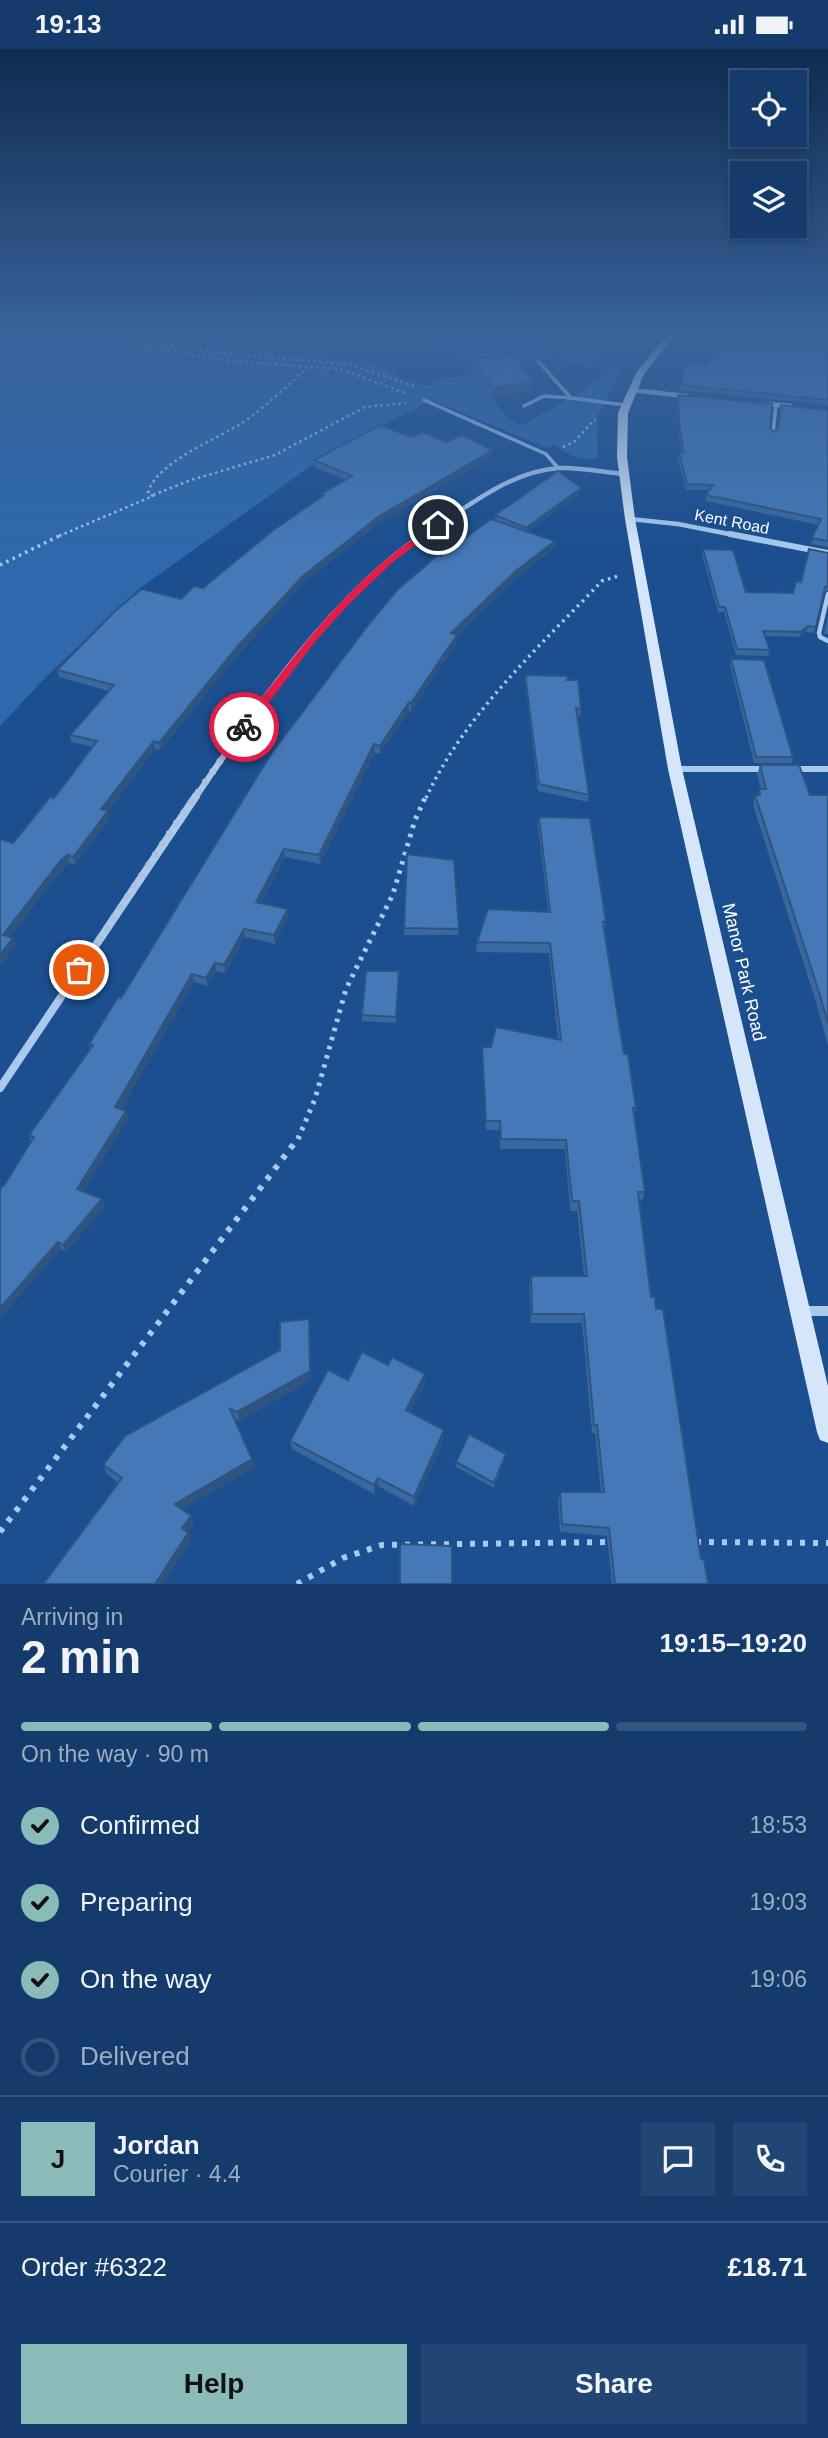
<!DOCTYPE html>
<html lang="en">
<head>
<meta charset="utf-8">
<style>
  :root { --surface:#143b6b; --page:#214673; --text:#f1f3f6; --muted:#9dadc1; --line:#33557e; --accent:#8bbbb9 }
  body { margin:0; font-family:Arial,sans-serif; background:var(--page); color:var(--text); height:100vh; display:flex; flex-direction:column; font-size:26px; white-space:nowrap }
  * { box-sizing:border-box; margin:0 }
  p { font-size:23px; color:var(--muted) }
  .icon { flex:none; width:38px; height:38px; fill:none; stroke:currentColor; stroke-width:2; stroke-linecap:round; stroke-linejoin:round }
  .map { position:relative; height:1535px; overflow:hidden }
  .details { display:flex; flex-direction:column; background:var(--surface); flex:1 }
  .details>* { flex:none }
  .fabs { position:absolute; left:730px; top:21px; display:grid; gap:14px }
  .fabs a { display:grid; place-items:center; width:77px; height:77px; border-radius:0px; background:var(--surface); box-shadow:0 4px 10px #0003,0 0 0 2px var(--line); font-size:35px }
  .pin { position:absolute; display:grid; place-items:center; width:60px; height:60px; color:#fff; margin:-30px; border:4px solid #fff; border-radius:50%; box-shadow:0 2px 7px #0007 }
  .courier { position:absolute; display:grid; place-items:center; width:70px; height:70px; margin:-35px; border:5px solid #e11d48; border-radius:50%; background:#fff; color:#222; box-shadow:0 2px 9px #0007 }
  .overview em { font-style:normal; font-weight:700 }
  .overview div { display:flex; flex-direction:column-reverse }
  .overview { display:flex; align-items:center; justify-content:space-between; height:119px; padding:0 21px }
  h1 { font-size:46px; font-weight:700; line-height:52px }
  .bar { display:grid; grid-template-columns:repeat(4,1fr); gap:10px 7px; align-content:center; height:84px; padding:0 21px }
  .bar i { height:9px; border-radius:5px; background:var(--line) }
  .bar .active { background:var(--accent) }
  .bar p { grid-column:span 4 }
  .line { display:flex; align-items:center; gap:18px; padding:0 21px; border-top:2px solid var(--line) }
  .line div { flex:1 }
  .round { display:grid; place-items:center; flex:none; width:74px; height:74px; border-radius:0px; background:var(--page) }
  ol { padding:0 21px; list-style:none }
  li { display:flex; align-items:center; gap:21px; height:77px }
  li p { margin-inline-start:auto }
  li .icon { padding:7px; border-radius:50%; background:var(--accent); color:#111; stroke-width:4 }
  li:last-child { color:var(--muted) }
  li i { width:38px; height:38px; border:4px solid var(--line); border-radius:50% }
  .action { display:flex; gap:14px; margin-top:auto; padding:14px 21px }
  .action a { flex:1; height:80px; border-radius:0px; background:var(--accent); color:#111; font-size:28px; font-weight:700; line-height:80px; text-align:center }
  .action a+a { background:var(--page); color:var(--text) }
  .status { display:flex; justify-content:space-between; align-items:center; height:49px; padding:0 35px; background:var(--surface); direction:ltr }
  .status svg { height:19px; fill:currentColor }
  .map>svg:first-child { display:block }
  .green { fill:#2e69ad }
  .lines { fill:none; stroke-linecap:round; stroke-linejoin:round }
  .path-far3 { stroke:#a9c9ee; stroke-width:2.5; stroke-dasharray:2.5 3.5; stroke-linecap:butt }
  .path-far2 { stroke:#a9c9ee; stroke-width:3.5; stroke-dasharray:2.5 4.5; stroke-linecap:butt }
  .path-far1 { stroke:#a9c9ee; stroke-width:5; stroke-dasharray:3.5 6; stroke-linecap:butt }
  .path { stroke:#a9c9ee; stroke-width:6; stroke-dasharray:5 8; stroke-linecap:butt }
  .lane-far1 { stroke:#a9c9ee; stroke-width:3.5 }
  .lane { stroke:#a9c9ee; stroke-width:4.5 }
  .street-far3 { stroke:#a9c9ee; stroke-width:4.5 }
  .street-far2 { stroke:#a9c9ee; stroke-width:6 }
  .street-far1 { stroke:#a9c9ee; stroke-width:8 }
  .street { stroke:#a9c9ee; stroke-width:10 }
  .secondary { fill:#d6e6fa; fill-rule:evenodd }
  .wall { fill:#3a679d }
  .shaded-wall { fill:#305480 }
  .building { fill:#4478b7; stroke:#305480; stroke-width:2 }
  .route { fill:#e11d48 }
  .done { stroke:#afc1d8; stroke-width:7; stroke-dasharray:0 12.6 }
  .labels { text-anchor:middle; stroke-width:6; stroke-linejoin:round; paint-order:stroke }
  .far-street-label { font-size:16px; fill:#fff; stroke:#1b4f8f }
  .street-label { font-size:18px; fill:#fff; stroke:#1b4f8f }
</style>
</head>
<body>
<div class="status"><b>19:13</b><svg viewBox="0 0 49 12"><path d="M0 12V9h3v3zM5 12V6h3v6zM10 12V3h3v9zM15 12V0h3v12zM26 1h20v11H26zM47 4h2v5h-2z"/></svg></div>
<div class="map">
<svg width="828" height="1535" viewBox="0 0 828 1535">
  <rect width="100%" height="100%" fill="#1b4f8f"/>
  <!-- green -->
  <g class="green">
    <path d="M0,286L183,287L224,296L231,300L271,301L330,310H358L396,323L397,328L420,336H432L435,331L475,325L508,370L522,376L571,349L615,318L621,319L597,368L598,409C583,414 567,405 555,396L547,399L432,351L353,391L309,418L139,540L46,628L0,677Z"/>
    <path d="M431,286H534L555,308L536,310L532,305L490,310L492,314L468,316L459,306H451Z"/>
  </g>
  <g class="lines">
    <!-- path-far3 -->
    <g class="path-far3">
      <path d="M73,286L231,312L340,320L408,345"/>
      <path d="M111,286L215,303L351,316L414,337"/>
      <path d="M563,398L574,393L595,370"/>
      <path d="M153,446L191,431L275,406L365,358L406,354"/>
      <path d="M59,487L153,447L148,444C155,414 217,390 242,374C266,358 287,336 309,318"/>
    </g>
    <!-- path-far2 -->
    <g class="path-far2">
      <path d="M0,516L63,485"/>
      <path d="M426,749C464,666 540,597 602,532L618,527"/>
    </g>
    <!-- path-far1 -->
    <path class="path-far1" d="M298,1090L315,1050L346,940L393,845L415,771L426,747"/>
    <!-- path -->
    <g class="path">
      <path d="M0,1483L299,1088"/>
      <path d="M696,1493L828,1494"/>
      <path d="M297,1535L343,1509L382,1496L614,1493"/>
    </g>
    <!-- lane-far1 -->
    <g class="lane-far1">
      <path d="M538,312L571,349L625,356"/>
      <path d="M424,351L546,405L558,419"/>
      <path d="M524,357L544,347L571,349"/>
      <path d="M773,384L776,356"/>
    </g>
    <!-- lane -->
    <path class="lane" d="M828,545L819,584L820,588L828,592"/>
    <!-- street-far3 -->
    <g class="street-far3">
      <path d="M631,341L686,347"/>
      <path d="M764,355L790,357"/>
      <path d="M630,470L678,475L739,487"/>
      <path d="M423,487C463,461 509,422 559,419C580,418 603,423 624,425"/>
    </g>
    <!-- street-far2 -->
    <g class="street-far2">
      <path d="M730,485L828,504"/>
      <path d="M675,720H765"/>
      <path d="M791,720H828"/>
      <path d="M195,749C255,660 335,544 425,485"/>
    </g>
    <!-- street-far1 -->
    <path class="street-far1" d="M0,1039L196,747"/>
    <!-- street -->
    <path class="street" d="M801,1262H828"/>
    <!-- secondary -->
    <path class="secondary" d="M667,286H675L644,325L628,364L627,408L635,470L682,720L828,1337V1394L820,1391L817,1383L668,720L625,470L617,408L618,364L636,324Z"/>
  </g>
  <!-- wall -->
  <g class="wall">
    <path d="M161,286H233V290Z"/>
    <path d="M577,286H624L592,317L558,311L559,306Z"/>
    <path d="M471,310L534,343L492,348L471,319Z"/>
    <path d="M828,312V356L679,341L680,336L708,317Z"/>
    <path d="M678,346L770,379L774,383L828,361V498L811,495L819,476L706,452V446L710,441H686L678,409L679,403H682L679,388Z"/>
    <path d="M411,388L493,401L492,407L378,475L303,534L238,606L160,701L155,700L108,762L109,770L75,815L70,814L63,819L10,888L13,889L15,897L0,917L13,794L54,749L93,698L71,693L70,686L109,642L59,628L57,621L181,550L203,539L321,448V445L346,431L314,418V411Z"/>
    <path d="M580,445L528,482L555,492L554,499L515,530L457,587V594L411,662H409L380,705L375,704L320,815L285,808L261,854L288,868L275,895L245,888L225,924L216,922L207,937L194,933L121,1060L126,1062L128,1070L83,1142L105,1157L66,1203L61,1200L5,1135L31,1093L29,1086L90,1001L89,995L441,507L495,471V466Z"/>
    <path d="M703,500L746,543L793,544L801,533L828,504V541L824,544L814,584L806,583L800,588L765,587L770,601L768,607L736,606L724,563H718L702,505Z"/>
    <path d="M828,567V585H824Z"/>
    <path d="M731,610L793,708L792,714H754L730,616Z"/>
    <path d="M525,626L567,631L581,660L580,667H577L589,746L588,753L538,742L525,633Z"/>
    <path d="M760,716L810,746H828V997L815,950L753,756L755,746H757L759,740H761L757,726Z"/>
    <path d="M539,768L606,873L605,883L624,1005L636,1059L634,1069L645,1143L642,1152H639L651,1248L656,1260L701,1510L708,1535H612L607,1487L560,1483L558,1451L560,1443H601L595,1384H592L582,1274H531L529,1236L531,1227H584L577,1162H570L565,1100H500V1081H486L482,1008V998L558,991L549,904L476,903L477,893L548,863L538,777Z"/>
    <path d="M407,805L459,880L458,886H404Z"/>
    <path d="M399,928L396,974L362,972V966Z"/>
    <path d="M310,1280L311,1331L239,1372L235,1370L252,1410L255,1418L182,1460L191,1467L194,1475L187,1484L191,1492L107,1425L103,1416L280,1301Z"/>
    <path d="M388,1316L425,1325V1334L410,1363L444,1390L414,1457L378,1437L374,1445L292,1400L290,1392L348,1331Z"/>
    <path d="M505,1410L494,1439L456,1418V1413Z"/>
  </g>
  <!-- shaded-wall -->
  <g class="shaded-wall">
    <path d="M333,286H339V290L308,292V288Z"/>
    <path d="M619,286H624L592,317L593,312Z"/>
    <path d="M535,333L534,343L492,348L493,338Z"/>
    <path d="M493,401L492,407L378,475L303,534L238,606L160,701L159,694L237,598L303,527L378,468Z"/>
    <path d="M581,439L580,445L525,484L526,479Z"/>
    <path d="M555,492L554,499L515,530L457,587V594L411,662V654L451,584L516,522Z"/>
    <path d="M808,577L806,583L800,588L801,583Z"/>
    <path d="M409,653V662L380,705V697Z"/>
    <path d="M154,692L155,700L103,768L101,760Z"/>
    <path d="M374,695L375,704L320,815L319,806Z"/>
    <path d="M108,762L109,770L75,815L73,808Z"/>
    <path d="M284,800L285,808L257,861L256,853Z"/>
    <path d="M68,806L70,814L63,819L6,894L3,886L61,811Z"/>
    <path d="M288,860V868L275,895L274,886Z"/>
    <path d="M244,880L245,888L225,924L224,916Z"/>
    <path d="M13,889L15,897L0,917V906Z"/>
    <path d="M215,914L216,922L207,937L206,929Z"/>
    <path d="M192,925L194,933L118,1067L115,1058Z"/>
    <path d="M126,1062L128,1070L80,1148L77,1140Z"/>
    <path d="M102,1150L105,1157L66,1203L63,1196Z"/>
    <path d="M58,1193L61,1200L0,1270V1259Z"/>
    <path d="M309,1270L310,1280L311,1331L239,1372L237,1363Z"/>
    <path d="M425,1325V1334L407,1370L406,1361Z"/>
    <path d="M444,1381V1390L414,1457V1448Z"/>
    <path d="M506,1405L505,1410L494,1439V1434Z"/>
    <path d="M252,1410L255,1418L178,1463L175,1455Z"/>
    <path d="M378,1429V1437L374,1445V1436Z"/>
    <path d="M191,1467L194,1475L185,1487L182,1479Z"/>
    <path d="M188,1484L191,1492L163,1535H155Z"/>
  </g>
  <!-- building -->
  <g class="building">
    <path d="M307,286H333L308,288Z"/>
    <path d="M577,286H619L593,312L559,306Z"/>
    <path d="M724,286H822L828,312V351L680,336L686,317L690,315L708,317L714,299Z"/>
    <path d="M512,305L535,333L493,338L471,310Z"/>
    <path d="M678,346L772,355L770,379L774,383L778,380L781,356L828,361V492L812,489L821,470L706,446L713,436L687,435L679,403L684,404L680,383Z"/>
    <path d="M380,376L411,388L423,383L446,393L462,386L493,401L378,468L303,527L237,598L159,694L154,692L101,760L108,762L73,808L68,806L61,811L3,886L13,889L0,906V790L13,794L50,748L54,749L97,692L70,686L114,636L57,621L116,561L142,540L181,550L194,537L203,539L272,482L324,446L321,445L352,427L314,411Z"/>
    <path d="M558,422L581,439L526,479L495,466Z"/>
    <path d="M491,470L555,492L516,522L451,584L457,586L411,654L409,653L380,697L374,695L319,806L284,800L256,853L288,860L274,886L244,880L224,916L215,914L206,929L192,925L115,1058L126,1062L77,1140L102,1150L63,1196L58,1193L0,1259V1140L5,1135L34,1088L29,1086L93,996L89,995L118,948L121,949L271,705L369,575L397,541L438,506L441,507Z"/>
    <path d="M703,500L733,501L746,543L793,544L796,532L801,533L809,500L828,504V537L825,538L816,578L808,577L801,583L763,582L770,601L737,600L725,558H719Z"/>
    <path d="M731,610L764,611L793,708H756Z"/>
    <path d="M525,626L568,627L567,631H578L581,660L576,659L589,746L539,735Z"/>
    <path d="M760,716H799L810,746H828V974L818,940L755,746H760L759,740H766Z"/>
    <path d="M539,768L590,769L606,873H603L613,937L624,1005H628L636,1059H633L645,1143H638L651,1248H655L656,1260H663L701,1510H704L708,1535H615L609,1479L562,1475L560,1443H604L597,1376H594L584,1265H532L531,1227H587L579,1152H572L566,1091L501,1090L500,1072H486L482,998H491L496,978L561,991L550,894L477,893L488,860L550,863Z"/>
    <path d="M407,805L454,811L459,880L404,879Z"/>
    <path d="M366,922H399L396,968L362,966Z"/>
    <path d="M309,1270L310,1322L237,1363L230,1360L252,1410L175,1455L191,1467L182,1479L188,1484L155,1535H46L44,1534L122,1429L103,1416L125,1387L280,1301V1273Z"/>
    <path d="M362,1303L388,1316L392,1308L425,1325L406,1361L444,1381L414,1448L378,1429L374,1436L290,1392L328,1321L348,1331Z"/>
    <path d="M469,1385L506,1405L494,1434L456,1413Z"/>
    <path d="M400,1495L452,1497V1535H400Z"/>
  </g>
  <!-- sky -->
  <linearGradient id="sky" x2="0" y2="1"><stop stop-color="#0f2b4f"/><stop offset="0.57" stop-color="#39639b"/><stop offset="1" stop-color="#39639b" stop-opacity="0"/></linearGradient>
  <rect width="828" height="500" fill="url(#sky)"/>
  <!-- route -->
  <path class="route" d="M435,474L442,476L393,513L350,554L315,593L248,681H241V676C286,618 330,557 387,510C402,497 419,486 435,474Z"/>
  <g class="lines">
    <!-- done -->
    <path class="done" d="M79,921L175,776L244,678"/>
  </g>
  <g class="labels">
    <!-- far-street labels -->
    <g class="far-street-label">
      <text transform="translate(732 472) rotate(11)" y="6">Kent Road</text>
    </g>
    <!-- street labels -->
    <g class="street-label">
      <text transform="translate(744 923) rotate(77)" y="6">Manor Park Road</text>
    </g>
  </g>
</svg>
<div class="fabs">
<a><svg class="icon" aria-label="locate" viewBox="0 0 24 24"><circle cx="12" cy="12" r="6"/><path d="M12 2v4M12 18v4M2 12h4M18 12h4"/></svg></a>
<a><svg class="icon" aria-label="layers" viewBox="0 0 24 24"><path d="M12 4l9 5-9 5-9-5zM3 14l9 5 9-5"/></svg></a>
</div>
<div class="pin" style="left:79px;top:921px;background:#ea580c"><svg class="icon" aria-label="bag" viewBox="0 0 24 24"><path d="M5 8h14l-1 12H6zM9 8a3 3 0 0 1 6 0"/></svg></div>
<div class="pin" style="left:438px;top:476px;background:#1f2937"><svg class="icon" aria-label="home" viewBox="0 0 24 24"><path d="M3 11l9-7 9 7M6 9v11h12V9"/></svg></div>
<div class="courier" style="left:244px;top:678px"><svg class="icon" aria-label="bike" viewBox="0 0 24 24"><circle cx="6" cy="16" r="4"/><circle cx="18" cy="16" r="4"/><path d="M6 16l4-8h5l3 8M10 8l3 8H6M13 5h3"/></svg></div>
</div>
<section class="details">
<div class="overview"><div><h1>2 min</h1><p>Arriving in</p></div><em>19:15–19:20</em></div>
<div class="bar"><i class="active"></i><i class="active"></i><i class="active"></i><i></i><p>On the way · 90 m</p></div>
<ol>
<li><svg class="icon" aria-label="check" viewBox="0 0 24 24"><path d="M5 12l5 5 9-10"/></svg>Confirmed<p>18:53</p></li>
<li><svg class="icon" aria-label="check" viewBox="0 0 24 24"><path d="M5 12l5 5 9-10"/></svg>Preparing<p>19:03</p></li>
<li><svg class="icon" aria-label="check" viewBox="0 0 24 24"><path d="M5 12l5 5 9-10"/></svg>On the way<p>19:06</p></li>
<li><i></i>Delivered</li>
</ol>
<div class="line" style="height:126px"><b class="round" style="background:var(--accent);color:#111">J</b><div><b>Jordan</b><p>Courier · 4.4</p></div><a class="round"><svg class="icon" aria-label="chat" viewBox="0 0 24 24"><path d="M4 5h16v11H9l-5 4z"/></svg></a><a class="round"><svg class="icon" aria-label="phone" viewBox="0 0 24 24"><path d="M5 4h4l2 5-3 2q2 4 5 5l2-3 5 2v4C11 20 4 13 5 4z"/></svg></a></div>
<div class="line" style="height:91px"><div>Order #6322</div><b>£18.71</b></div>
<div class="action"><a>Help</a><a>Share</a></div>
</section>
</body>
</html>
